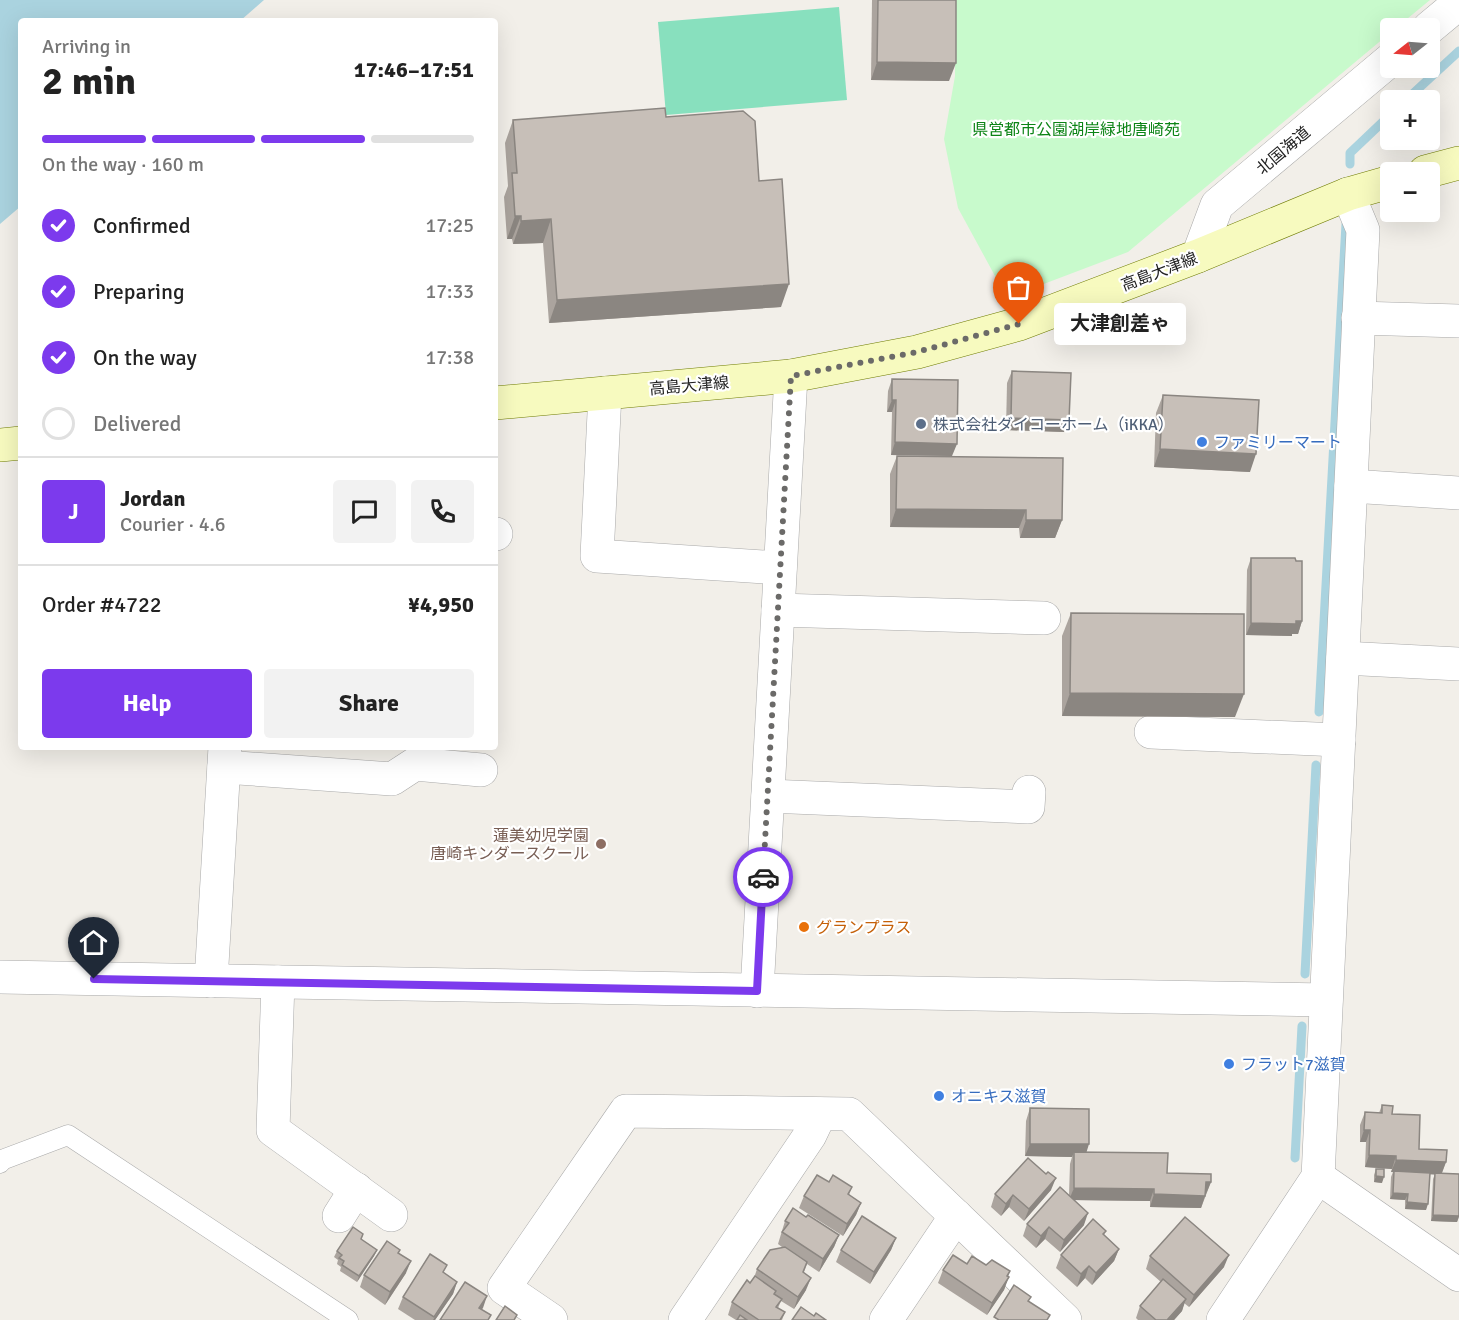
<!DOCTYPE html>
<html lang="en">
<head>
<meta charset="utf-8">
<style>
  :root { --surface:#fff; --page:#f2f2f2; --text:#222; --muted:#767676; --line:#e0e0e0; --accent:#7c3aed }
  body { margin:0; font-family:Signika,"Noto Sans JP",sans-serif; background:var(--page); color:var(--text); height:100vh; display:flex; flex-direction:column; font-size:22px; white-space:nowrap }
  * { box-sizing:border-box; margin:0 }
  p { font-size:20px; color:var(--muted) }
  .icon { flex:none; width:33px; height:33px; fill:none; stroke:currentColor; stroke-width:2; stroke-linecap:round; stroke-linejoin:round }
  .map { position:relative; flex:1; overflow:hidden }
  .panel { position:absolute; left:18px; top:18px; width:480px; height:732px; display:flex; flex-direction:column; background:var(--surface); border-radius:6px; box-shadow:0 6px 24px #0002 }
  .panel>* { flex:none }
  .needle { width:39px; rotate:253deg }
  .tools { position:absolute; left:1380px; top:18px; display:grid; gap:12px }
  .tools a { display:grid; place-items:center; width:60px; height:60px; border-radius:6px; background:var(--surface); box-shadow:0 6px 24px #0002; font-size:30px }
  .pin { position:absolute; display:grid; place-items:center; width:51px; height:51px; color:#fff; margin:-62px -26px; border-radius:50% 50% 50% 0; rotate:-45deg; box-shadow:0 0 6px #0007 }
  .pin .icon { rotate:45deg }
  .courier { position:absolute; display:grid; place-items:center; width:60px; height:60px; margin:-30px; border:4px solid #7c3aed; border-radius:50%; background:#fff; color:#222; box-shadow:0 2px 8px #0007 }
  .bubble { position:absolute; height:42px; border-radius:6px; background:var(--surface); box-shadow:0 6px 24px #0002; font-size:20px; font-weight:700; line-height:42px; text-align:center }
  .headline em { font-style:normal; font-weight:700 }
  .headline div { display:flex; flex-direction:column-reverse }
  .headline { display:flex; align-items:center; justify-content:space-between; height:102px; padding:0 24px }
  h1 { font-size:39px; font-weight:700; line-height:45px }
  .bar { display:grid; grid-template-columns:repeat(4,1fr); gap:9px 6px; align-content:center; height:72px; padding:0 24px }
  .bar i { height:8px; border-radius:4px; background:var(--line) }
  .bar .active { background:var(--accent) }
  .bar p { grid-column:span 4 }
  .line { display:flex; align-items:center; gap:15px; padding:0 24px; border-top:2px solid var(--line) }
  .line div { flex:1 }
  .round { display:grid; place-items:center; flex:none; width:63px; height:63px; border-radius:6px; background:var(--page) }
  ol { padding:0 24px; list-style:none }
  li { display:flex; align-items:center; gap:18px; height:66px }
  li p { margin-inline-start:auto }
  li .icon { padding:6px; border-radius:50%; background:var(--accent); color:#fff; stroke-width:4 }
  li:last-child { color:var(--muted) }
  li i { width:33px; height:33px; border:3px solid var(--line); border-radius:50% }
  .cta { display:flex; gap:12px; margin-top:auto; padding:12px 24px }
  .cta a { flex:1; height:69px; border-radius:6px; background:var(--accent); color:#fff; font-size:24px; font-weight:700; line-height:69px; text-align:center }
  .cta a+a { background:var(--page); color:var(--text) }
  .map>svg:first-child { display:block }
  .park { fill:#c8facc }
  .pitch { fill:#88e0be }
  .water { fill:#aad3df }
  .lines { fill:none; stroke-linecap:round; stroke-linejoin:round }
  .stream { stroke:#aad3df; stroke-width:9 }
  .lane-casing { stroke:#a9a9a9; stroke-width:21 }
  .street-casing { stroke:#a9a9a9; stroke-width:34 }
  .secondary-casing { stroke:#707d05; stroke-width:34 }
  .lane { stroke:#fff; stroke-width:20 }
  .street { stroke:#fff; stroke-width:33 }
  .secondary { stroke:#f7fabf; stroke-width:33 }
  .wall { fill:#aba49e }
  .shaded-wall { fill:#8b8681 }
  .building { fill:#c7bfb8; stroke:#8b8681; stroke-width:1.5 }
  .done { stroke:#6b6a68; stroke-width:6; stroke-dasharray:0 10.8 }
  .route { stroke:#7c3aed; stroke-width:8 }
  .service-dot { fill:#5c6f8a; stroke:#fff; stroke-width:2 }
  .shop-dot { fill:#3f7fe0; stroke:#fff; stroke-width:2 }
  .education-dot { fill:#8d6e63; stroke:#fff; stroke-width:2 }
  .food-dot { fill:#e8710a; stroke:#fff; stroke-width:2 }
  .labels { text-anchor:middle; stroke-width:4.5; stroke-linejoin:round; paint-order:stroke }
  .park-label { font-size:16px; fill:#0c8416; stroke:#fff }
  .street-label { font-size:16px; fill:#222; stroke:#fff }
  .service-label { font-size:16px; fill:#4e5e75; stroke:#fff; text-anchor:start }
  .shop-label { font-size:16px; fill:#366cbe; stroke:#fff; text-anchor:start }
  .education-label { font-size:16px; fill:#785e54; stroke:#fff; text-anchor:end }
  .food-label { font-size:16px; fill:#c56008; stroke:#fff; text-anchor:start }
</style>
</head>
<body>
<div class="map">
<svg width="1459" height="1320" viewBox="0 0 1459 1320">
  <rect width="100%" height="100%" fill="#f2efe9"/>
  <!-- park -->
  <path class="park" d="M955,0H1430L1396,28H1390V33L1128,252L1007,298L958,208L944,139L955,76Z"/>
  <!-- pitch -->
  <path class="pitch" d="M839,7L847,100L666,115L658,22Z"/>
  <!-- water -->
  <path class="water" d="M0,0H264L240,21H21V206L0,224Z"/>
  <g class="lines">
    <!-- stream -->
    <g class="stream">
      <path d="M1406,100L1459,51"/>
      <path d="M1350,164V153L1390,115"/>
      <path d="M1319,712L1346,224"/>
      <path d="M1305,974L1316,765"/>
      <path d="M1295,1158L1302,1026"/>
    </g>
    <defs>
      <path id="lane" d="M0,1163L2,1160L68,1135L348,1320"/>
      <g id="street">
        <path d="M1429,28L1459,3"/>
        <path d="M1198,256L1217,205L1390,60"/>
        <path d="M1358,318L1459,321"/>
        <path d="M605,393L597,556L780,568"/>
        <path d="M1351,486L1459,493"/>
        <path d="M495,534H496"/>
        <path d="M778,610L1044,618"/>
        <path d="M1343,658L1459,664"/>
        <path d="M1151,732L1339,740"/>
        <path d="M224,767L392,779L415,764L481,770"/>
        <path d="M768,796L1028,807L1029,792"/>
        <path d="M0,977L1326,1000"/>
        <path d="M211,981L225,747"/>
        <path d="M278,982L273,1130L391,1215"/>
        <path d="M757,991L791,376"/>
        <path d="M1318,1177L1459,1275"/>
        <path d="M339,1216L356,1189"/>
        <path d="M551,1320L504,1288L626,1111L849,1114L1065,1320"/>
        <path d="M685,1320L810,1135L820,1114"/>
        <path d="M886,1320L956,1216"/>
        <path d="M1223,1320L1318,1177L1363,230L1348,194"/>
      </g>
      <g id="secondary">
        <path d="M1425,172L1459,163"/>
        <path d="M495,403L791,376L917,352L1019,324L1198,256L1348,194L1390,182"/>
        <path d="M0,445L21,443"/>
      </g>
    </defs>
    <!-- lane casing -->
    <use href="#lane" class="lane-casing"/>
    <!-- street casing -->
    <use href="#street" class="street-casing"/>
    <!-- secondary casing -->
    <use href="#secondary" class="secondary-casing"/>
    <!-- lane -->
    <use href="#lane" class="lane"/>
    <!-- street -->
    <use href="#street" class="street"/>
    <!-- secondary -->
    <use href="#secondary" class="secondary"/>
  </g>
  <!-- wall -->
  <g class="wall">
    <path d="M872,0H956L949,81L871,80Z"/>
    <path d="M666,117L759,181L781,307L549,323L543,243L513,244L512,239H507L504,197L508,186L505,143L513,120Z"/>
    <path d="M1012,371L1069,420L1064,432L1006,430L1007,383Z"/>
    <path d="M892,379L952,456L891,455L892,412H887L888,391Z"/>
    <path d="M1163,395L1250,472L1154,467L1156,413Z"/>
    <path d="M897,456L1062,520L1055,538H1020L1019,528L890,527V474Z"/>
    <path d="M1251,558L1296,561L1302,621L1298,634H1292V636L1246,635L1247,570Z"/>
    <path d="M1071,613L1235,717L1062,716V636Z"/>
    <path d="M1382,1105L1392,1114L1419,1149L1446,1162L1442,1173L1459,1174V1217L1457,1222L1431,1221L1433,1179L1435,1174H1430L1426,1210L1405,1209V1200L1390,1199L1391,1177L1393,1172H1391L1392,1169L1365,1167L1366,1142H1360V1125L1365,1112L1379,1113Z"/>
    <path d="M1030,1108L1086,1152L1167,1173L1211,1182L1201,1208L1150,1207V1201L1075,1200L1084,1225L1060,1252L1045,1239L1036,1248L1023,1236L1027,1224L1069,1195L1070,1164L1072,1157L1025,1156L1026,1121Z"/>
    <path d="M1376,1169L1382,1183L1374,1182V1175Z"/>
    <path d="M1046,1174L1051,1190L1024,1221L1009,1207L1001,1216L991,1207L995,1194Z"/>
    <path d="M829,1182L852,1187L849,1195L861,1203L856,1215L843,1236L799,1208L804,1196Z"/>
    <path d="M806,1217L839,1235L834,1247L819,1272L807,1264L804,1272L806,1290L794,1309L781,1301L778,1308L785,1312L782,1320H736L728,1315L732,1302L750,1283L754,1278L757,1269L782,1247L778,1244L785,1221Z"/>
    <path d="M1106,1231L1104,1235L1119,1249L1114,1261L1092,1285L1085,1278L1077,1287L1056,1268L1061,1255Z"/>
    <path d="M363,1234L361,1240L377,1250L374,1256L357,1282L340,1271L341,1267L337,1264L338,1260L334,1257L337,1251Z"/>
    <path d="M896,1238L891,1250L870,1284L836,1262L841,1250Z"/>
    <path d="M399,1253L406,1273L385,1305L360,1287L364,1275Z"/>
    <path d="M1150,1256L1224,1267L1189,1307L1184,1303L1182,1311L1174,1320H1138L1136,1318L1140,1306L1161,1282L1146,1269Z"/>
    <path d="M967,1264L986,1265L1008,1277L1004,1290L987,1315L938,1283L943,1270Z"/>
    <path d="M444,1273L457,1282L453,1294L435,1320H415L398,1309L403,1297Z"/>
  </g>
  <!-- shaded-wall -->
  <g class="shaded-wall">
    <path d="M877,62L956,63L949,81L871,80Z"/>
    <path d="M515,216H521L512,239H507Z"/>
    <path d="M551,219L543,243L513,244L521,221Z"/>
    <path d="M789,284L781,307L549,323L557,300Z"/>
    <path d="M892,400H896L892,412H887Z"/>
    <path d="M1011,418L1069,420L1064,432L1006,430Z"/>
    <path d="M895,442L957,444L952,456L891,455Z"/>
    <path d="M1160,449L1256,454L1250,472L1154,467Z"/>
    <path d="M896,509L1026,510L1019,528L890,527Z"/>
    <path d="M1026,520H1062L1055,538H1020Z"/>
    <path d="M1302,621L1298,634H1292V636L1246,635L1251,623Z"/>
    <path d="M1070,693L1244,694L1235,717L1062,716Z"/>
    <path d="M1364,1130H1370L1366,1142H1360Z"/>
    <path d="M1030,1144H1089L1085,1157L1074,1152L1072,1157L1025,1156Z"/>
    <path d="M1369,1155L1396,1156L1392,1169L1365,1167Z"/>
    <path d="M1396,1160L1446,1162L1441,1175L1391,1172Z"/>
    <path d="M1376,1176L1384,1177L1382,1183L1374,1182Z"/>
    <path d="M1056,1178L1051,1190L1024,1221L1029,1209Z"/>
    <path d="M1206,1182H1211L1206,1194L1201,1195Z"/>
    <path d="M1074,1188L1154,1189L1150,1201L1069,1200Z"/>
    <path d="M1393,1193L1408,1194L1405,1200L1390,1199Z"/>
    <path d="M1154,1194L1205,1196L1201,1208L1150,1207Z"/>
    <path d="M1013,1195L1009,1207L1001,1216L1006,1204Z"/>
    <path d="M1407,1202L1428,1204L1426,1210L1405,1209Z"/>
    <path d="M861,1203L856,1215L843,1236L847,1224Z"/>
    <path d="M1088,1213L1084,1225L1060,1252L1064,1240Z"/>
    <path d="M1433,1215L1459,1216L1457,1222L1431,1221Z"/>
    <path d="M1049,1227L1045,1239L1036,1248L1041,1236Z"/>
    <path d="M839,1235L834,1247L819,1272L823,1259Z"/>
    <path d="M896,1238L891,1250L870,1284L874,1272Z"/>
    <path d="M1119,1249L1114,1261L1092,1285L1096,1273Z"/>
    <path d="M377,1250L374,1256L357,1282L359,1276Z"/>
    <path d="M1229,1255L1224,1267L1189,1307L1194,1295Z"/>
    <path d="M411,1261L406,1273L385,1305L390,1292Z"/>
    <path d="M1089,1266L1085,1278L1077,1287L1081,1274Z"/>
    <path d="M1010,1271L1006,1282L1009,1277L1004,1290L987,1315L992,1303Z"/>
    <path d="M811,1278L806,1290L794,1309L798,1297Z"/>
    <path d="M457,1282L453,1294L435,1320H433Z"/>
    <path d="M487,1296L483,1308L474,1320L479,1308Z"/>
    <path d="M1186,1299L1182,1311L1174,1320H1168Z"/>
  </g>
  <!-- building -->
  <g class="building">
    <path d="M878,0H956V63L877,62Z"/>
    <path d="M665,108L666,117L743,111L755,121L759,181L782,179L789,284L557,300L551,219L521,221V216H515L512,173H517L513,120Z"/>
    <path d="M1012,371L1071,373L1069,420L1011,418Z"/>
    <path d="M892,379L958,380L957,444L895,442L896,400H892Z"/>
    <path d="M1163,395L1259,400L1256,454L1160,449Z"/>
    <path d="M897,456L1063,458L1062,520H1026V510L896,509Z"/>
    <path d="M1251,558H1295L1296,561H1302V621H1296V624L1251,623Z"/>
    <path d="M1071,613L1244,614V694L1070,693Z"/>
    <path d="M1382,1105L1393,1106L1392,1114L1420,1115L1419,1149L1447,1150L1446,1162L1396,1160V1156L1369,1155L1370,1130H1364L1365,1112L1382,1113Z"/>
    <path d="M1030,1108L1089,1109V1144H1030Z"/>
    <path d="M1074,1152L1168,1153L1167,1173L1211,1174V1182H1206L1205,1196L1154,1194V1189L1074,1188Z"/>
    <path d="M1028,1158L1046,1174L1048,1172L1056,1178L1029,1209L1013,1195L1006,1204L995,1194Z"/>
    <path d="M1376,1169H1384V1177L1376,1176Z"/>
    <path d="M1394,1171L1430,1173L1428,1204L1407,1202L1408,1194L1393,1193Z"/>
    <path d="M1435,1173L1459,1174V1216L1433,1215Z"/>
    <path d="M817,1175L829,1182L833,1175L852,1187L848,1194L861,1203L847,1224L804,1196Z"/>
    <path d="M1060,1187L1088,1213L1064,1240L1049,1227L1041,1236L1027,1224Z"/>
    <path d="M793,1208L806,1217L808,1215L839,1235L823,1259L782,1232L789,1223L785,1221Z"/>
    <path d="M862,1216L896,1238L874,1272L841,1250Z"/>
    <path d="M1185,1217L1229,1255L1194,1295L1150,1256Z"/>
    <path d="M1093,1219L1106,1231L1103,1234L1119,1249L1096,1273L1089,1266L1081,1274L1061,1255Z"/>
    <path d="M353,1227L363,1234L361,1239L377,1250L359,1276L342,1265L344,1261L339,1258L342,1255L337,1251Z"/>
    <path d="M387,1241L400,1250L398,1253L411,1261L390,1292L364,1275Z"/>
    <path d="M785,1247L807,1262L803,1272L811,1278L798,1297L757,1269L770,1250Z"/>
    <path d="M430,1254L447,1265L443,1272L457,1282L434,1317L403,1297Z"/>
    <path d="M953,1255L967,1264L972,1256L986,1265L992,1260L1010,1271L1007,1276L1009,1277L992,1303L943,1270Z"/>
    <path d="M755,1276L776,1291L774,1294L782,1299L776,1307L785,1312L780,1320H759L732,1302L747,1280L750,1283Z"/>
    <path d="M1163,1279L1186,1299L1168,1319L1169,1320H1156L1140,1306Z"/>
    <path d="M465,1282L487,1296L479,1308L491,1315L488,1320H440Z"/>
    <path d="M1014,1285L1031,1297L1028,1301L1050,1315L1047,1320H999L994,1317Z"/>
    <path d="M505,1306L517,1315L514,1320H496Z"/>
    <path d="M801,1307L814,1316L816,1313L826,1320H792Z"/>
    <path d="M740,1315L747,1320H737Z"/>
  </g>
  <g class="lines">
    <!-- done -->
    <path class="done" d="M763,877L791,376L917,352L1019,324"/>
    <!-- route -->
    <path class="route" d="M94,979L757,991L763,877"/>
  </g>
  <!-- markers -->
  <circle class="service-dot" cx="921" cy="424" r="6"/>
  <g class="shop-dot">
    <circle cx="1202" cy="442" r="6"/>
    <circle cx="1229" cy="1064" r="6"/>
    <circle cx="939" cy="1096" r="6"/>
  </g>
  <circle class="education-dot" cx="601" cy="844" r="6"/>
  <circle class="food-dot" cx="804" cy="927" r="6"/>
  <g class="labels">
    <!-- park labels -->
    <g class="park-label">
      <text x="1076" y="135">県営都市公園湖岸緑地唐崎苑</text>
    </g>
    <!-- street labels -->
    <g class="street-label">
      <text transform="translate(1283 150) rotate(-40)" y="6">北国海道</text>
      <text transform="translate(1159 271) rotate(-21)" y="6">高島大津線</text>
      <text transform="translate(689 385) rotate(-5)" y="6">高島大津線</text>
    </g>
    <!-- service labels -->
    <g class="service-label">
      <text x="933" y="430">株式会社ダイコーホーム（iKKA）</text>
    </g>
    <!-- shop labels -->
    <g class="shop-label">
      <text x="1214" y="448">ファミリーマート</text>
      <text x="1241" y="1070">フラット7滋賀</text>
      <text x="951" y="1102">オニキス滋賀</text>
    </g>
    <!-- education labels -->
    <g class="education-label">
      <text x="589" y="841">蓮美幼児学園<tspan x="589" dy="18">唐崎キンダースクール</tspan></text>
    </g>
    <!-- food labels -->
    <g class="food-label">
      <text x="816" y="933">グランプラス</text>
    </g>
  </g>
</svg>
<div class="tools">
<a><svg class="needle" viewBox="-14 -14 28 28"><path d="M0-13l5 13h-10z" fill="#e53935"/><path d="M0 13l5-13h-10z" fill="#767676"/></svg></a>
<a>+</a>
<a>−</a>
</div>
<div class="pin" style="left:1019px;top:324px;background:#ea580c"><svg class="icon" aria-label="bag" viewBox="0 0 24 24"><path d="M5 8h14l-1 12H6zM9 8a3 3 0 0 1 6 0"/></svg></div>
<div class="pin" style="left:94px;top:979px;background:#1f2937"><svg class="icon" aria-label="home" viewBox="0 0 24 24"><path d="M3 11l9-7 9 7M6 9v11h12V9"/></svg></div>
<div class="courier" style="left:763px;top:877px"><svg class="icon" aria-label="car" viewBox="0 0 24 24"><path d="M5 17H2v-5l4-1 3-4h7l3 4 3 1v5h-3M9 17h6M6 11h13"/><circle cx="7" cy="17" r="2"/><circle cx="17" cy="17" r="2"/></svg></div>
<div class="bubble" style="left:1054px;top:303px;width:132px">大津創差ゃ</div>
<section class="panel">
<div class="headline"><div><h1>2 min</h1><p>Arriving in</p></div><em>17:46–17:51</em></div>
<div class="bar"><i class="active"></i><i class="active"></i><i class="active"></i><i></i><p>On the way · 160 m</p></div>
<ol>
<li><svg class="icon" aria-label="check" viewBox="0 0 24 24"><path d="M5 12l5 5 9-10"/></svg>Confirmed<p>17:25</p></li>
<li><svg class="icon" aria-label="check" viewBox="0 0 24 24"><path d="M5 12l5 5 9-10"/></svg>Preparing<p>17:33</p></li>
<li><svg class="icon" aria-label="check" viewBox="0 0 24 24"><path d="M5 12l5 5 9-10"/></svg>On the way<p>17:38</p></li>
<li><i></i>Delivered</li>
</ol>
<div class="line" style="height:108px"><b class="round" style="background:var(--accent);color:#fff">J</b><div><b>Jordan</b><p>Courier · 4.6</p></div><a class="round"><svg class="icon" aria-label="chat" viewBox="0 0 24 24"><path d="M4 5h16v11H9l-5 4z"/></svg></a><a class="round"><svg class="icon" aria-label="phone" viewBox="0 0 24 24"><path d="M5 4h4l2 5-3 2q2 4 5 5l2-3 5 2v4C11 20 4 13 5 4z"/></svg></a></div>
<div class="line" style="height:78px"><div>Order #4722</div><b>¥4,950</b></div>
<div class="cta"><a>Help</a><a>Share</a></div>
</section>
</div>
</body>
</html>
